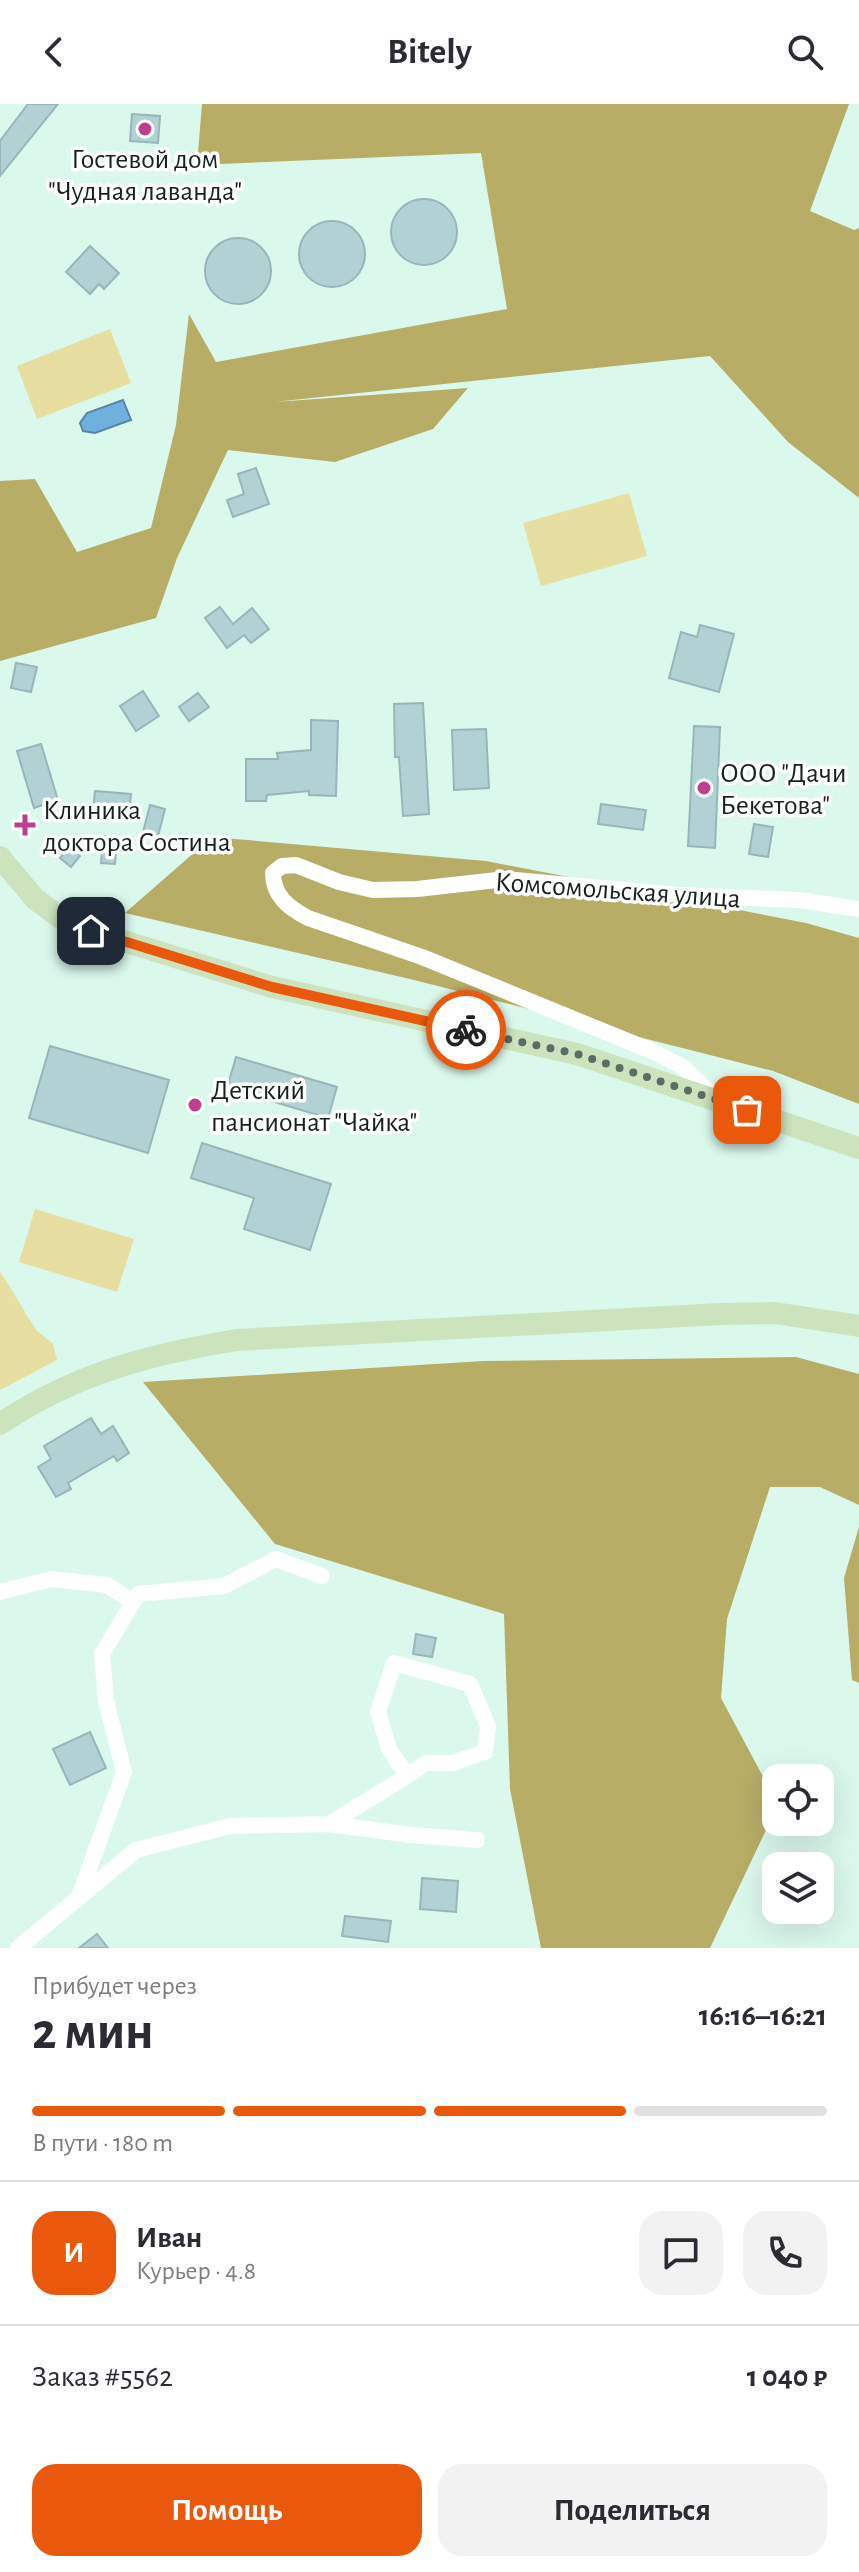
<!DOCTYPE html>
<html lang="ru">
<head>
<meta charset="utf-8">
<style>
  :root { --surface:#fff; --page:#f2f2f3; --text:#2b2b33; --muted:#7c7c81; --line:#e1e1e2; --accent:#ea580c }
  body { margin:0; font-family:"Alegreya Sans",sans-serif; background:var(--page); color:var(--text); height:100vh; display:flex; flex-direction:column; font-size:30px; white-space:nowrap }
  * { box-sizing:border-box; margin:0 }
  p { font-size:26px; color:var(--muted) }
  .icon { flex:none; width:44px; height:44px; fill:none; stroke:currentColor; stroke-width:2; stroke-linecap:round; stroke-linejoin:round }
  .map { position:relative; height:1844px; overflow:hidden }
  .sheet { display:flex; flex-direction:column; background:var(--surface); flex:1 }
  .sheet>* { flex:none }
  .tools { position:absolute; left:762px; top:1660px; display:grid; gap:16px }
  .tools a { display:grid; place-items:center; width:72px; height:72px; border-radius:16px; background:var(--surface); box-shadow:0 8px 32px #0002; font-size:40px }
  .pin { position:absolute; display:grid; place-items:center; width:68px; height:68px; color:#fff; margin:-34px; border-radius:16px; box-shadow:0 4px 12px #0006 }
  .courier { position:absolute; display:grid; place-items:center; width:80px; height:80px; margin:-40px; border:6px solid #ea580c; border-radius:50%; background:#fff; color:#222; box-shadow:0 2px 10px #0007 }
  .head em { font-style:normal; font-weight:700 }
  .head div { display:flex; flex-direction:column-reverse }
  .head { display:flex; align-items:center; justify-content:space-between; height:136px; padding:0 32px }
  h1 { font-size:52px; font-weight:700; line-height:60px }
  .bar { display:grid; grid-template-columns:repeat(4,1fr); gap:12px 8px; align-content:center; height:96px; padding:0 32px }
  .bar i { height:10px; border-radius:6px; background:var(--line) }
  .bar .on { background:var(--accent) }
  .bar p { grid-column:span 4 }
  .line { display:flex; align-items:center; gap:20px; padding:0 32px; border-top:2px solid var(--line) }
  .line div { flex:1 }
  .round { display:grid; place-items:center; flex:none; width:84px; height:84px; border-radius:24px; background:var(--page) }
  .button { display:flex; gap:16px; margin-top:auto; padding:16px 32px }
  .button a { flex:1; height:92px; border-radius:24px; background:var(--accent); color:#fff; font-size:32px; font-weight:700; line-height:92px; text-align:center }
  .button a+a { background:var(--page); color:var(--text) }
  header { display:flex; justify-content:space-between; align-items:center; height:104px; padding:0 32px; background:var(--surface); font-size:36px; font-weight:700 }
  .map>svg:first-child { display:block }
  .green { fill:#e7dfa1 }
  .forest { fill:#b7ad66 }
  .water { fill:#70b0dd; stroke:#5585a4; stroke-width:2 }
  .building { fill:#b2d1d5; stroke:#98b6ba; stroke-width:2 }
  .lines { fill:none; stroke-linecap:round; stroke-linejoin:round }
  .street { stroke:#fff; stroke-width:16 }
  .secondary { stroke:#cce3bd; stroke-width:22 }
  .done { stroke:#5c6d66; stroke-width:8; stroke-dasharray:0 14.4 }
  .route { stroke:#ea580c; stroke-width:10 }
  .poi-dot { fill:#bd408f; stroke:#fff; stroke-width:3 }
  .labels { text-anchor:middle; stroke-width:7; stroke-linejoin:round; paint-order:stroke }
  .poi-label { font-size:28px; fill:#17221e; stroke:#fff; text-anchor:start }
  .street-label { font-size:28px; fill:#17221e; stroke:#fff }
</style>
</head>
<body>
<header><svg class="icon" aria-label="back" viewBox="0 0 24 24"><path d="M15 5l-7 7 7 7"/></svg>Bitely<svg class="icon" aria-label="search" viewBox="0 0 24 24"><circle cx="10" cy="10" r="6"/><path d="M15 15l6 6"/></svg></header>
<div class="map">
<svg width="859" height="1844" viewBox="0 0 859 1844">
  <rect width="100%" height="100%" fill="#dbf8ed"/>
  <!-- green -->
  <g class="green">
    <path d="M110,225L131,279L37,315L17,262Z"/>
    <path d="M629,389L647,452L541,482L523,419Z"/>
    <path d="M35,1105L134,1135L117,1188L19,1158Z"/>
    <path d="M0,1167L36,1226L53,1240L57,1256L0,1286Z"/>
  </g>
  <!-- forest -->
  <g class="forest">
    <path d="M202,0H849L810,107L854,126L859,124V394L788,338L710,252L274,298L468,284L433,325L335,358L228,346L177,454L156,514L0,557V377L35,375L77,448L151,424L176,321L189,210L216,258L507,205L481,49L197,61Z"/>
    <path d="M212,733L486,757L806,819L859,834V1000L773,967L410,875L125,809Z"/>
    <path d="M796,1253L859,1270V1401L820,1383H770L727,1515L721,1594L776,1697V1705L710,1844H541L510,1685L504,1510L275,1440L143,1278L483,1257Z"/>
    <path d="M859,1423V1579L852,1576L844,1474Z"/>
  </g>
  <!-- water -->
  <path class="water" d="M123,296L131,316L95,329L83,327L80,319L87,309Z"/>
  <!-- building -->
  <g class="building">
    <path d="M28,0H58L0,72V37Z"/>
    <path d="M132,10L160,12L158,39L130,37Z"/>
    <circle cx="424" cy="128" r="33"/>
    <circle cx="332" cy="150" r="33"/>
    <circle cx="238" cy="167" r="33"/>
    <path d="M90,142L119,169L104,185L99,180L90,190L66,168Z"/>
    <path d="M256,364L269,400L233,413L227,396L244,390L238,370Z"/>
    <path d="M220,503L233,520L252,504L269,525L251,539L244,531L227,544L205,514Z"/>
    <path d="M700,521L734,530L719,588L669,574L681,528L697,533Z"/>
    <path d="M16,559L37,563L31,588L11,584Z"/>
    <path d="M143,587L159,612L136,627L120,602Z"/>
    <path d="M198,589L209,603L189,617L179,603Z"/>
    <path d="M423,599L429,710L403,712L399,653H395L394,600Z"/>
    <path d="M311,616L338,617L336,692L309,691V687L267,691L266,697H246V655H278L277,649L311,646Z"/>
    <path d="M694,622L720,623L715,744L688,742Z"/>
    <path d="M486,625L489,684L454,686L452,626Z"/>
    <path d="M41,640L58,696L34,704L17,647Z"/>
    <path d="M95,687L131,690L129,710L93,707Z"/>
    <path d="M601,700L646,706L643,726L598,720Z"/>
    <path d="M150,701L165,705L158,732L143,728Z"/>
    <path d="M754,720L773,723L768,753L749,750Z"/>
    <path d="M103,732L117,733L115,760L101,759Z"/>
    <path d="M69,743L80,752L71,763L60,754Z"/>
    <path d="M50,942L169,976L148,1049L29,1014Z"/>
    <path d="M236,953L337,983L328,1014L227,984Z"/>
    <path d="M202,1039L331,1080L310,1146L244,1125L254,1094L191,1074Z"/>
    <path d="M91,1314L101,1330L113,1322L129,1349L117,1357L114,1352L68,1379L71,1385L56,1393L38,1363L51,1355L44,1342Z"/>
    <path d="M416,1530L436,1534L432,1553L413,1550Z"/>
    <path d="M90,1628L106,1664L70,1681L53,1645Z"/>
    <path d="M422,1774L458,1777L456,1808L420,1805Z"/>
    <path d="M345,1812L391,1817L388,1838L342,1832Z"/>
    <path d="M97,1830L108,1844H79Z"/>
  </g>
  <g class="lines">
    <!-- street -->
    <g class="street">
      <path d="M717,995L683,963L652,947L422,853L308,814C289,804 273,792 273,769L282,762L296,761L339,778L373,786L417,785L506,775L679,791L800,796L859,805"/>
      <path d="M0,1488L51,1475L107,1481L133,1498"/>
      <path d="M329,1720L407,1672L389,1645L378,1608L394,1559L470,1580L488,1622L485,1648L453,1659H426L407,1672"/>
      <path d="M79,1793L124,1668L106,1597L102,1550L138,1490L224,1482L276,1455L322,1472"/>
      <path d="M18,1844L136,1746L230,1722L329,1720L411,1731L477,1736"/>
    </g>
    <!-- secondary -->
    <g class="secondary">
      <path d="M0,753L35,795L61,814L91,827L272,883L577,950L859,1044"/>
      <path d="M0,1320C74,1270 150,1250 237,1236L721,1210L775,1209L859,1222"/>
    </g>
  </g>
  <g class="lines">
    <!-- done -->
    <path class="done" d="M466,926L577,950L747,1006"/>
    <!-- route -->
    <path class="route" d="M91,827L272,883L466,926"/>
  </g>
  <!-- markers -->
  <g class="poi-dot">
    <circle cx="145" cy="25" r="8"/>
    <circle cx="704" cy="684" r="8"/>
    <path d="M21 709h8v8h8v8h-8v8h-8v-8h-8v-8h8z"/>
    <circle cx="195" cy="1001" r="8"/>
  </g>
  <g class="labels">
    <!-- poi labels -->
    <g class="poi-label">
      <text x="145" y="64" text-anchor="middle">Гостевой дом<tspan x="145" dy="32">"Чудная лаванда"</tspan></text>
      <text x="720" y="678">ООО "Дачи<tspan x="720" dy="32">Бекетова"</tspan></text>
      <text x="43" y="715">Клиника<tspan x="43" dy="32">доктора Состина</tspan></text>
      <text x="211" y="995">Детский<tspan x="211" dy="32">пансионат "Чайка"</tspan></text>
    </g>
    <!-- street labels -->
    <g class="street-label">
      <text transform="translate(618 785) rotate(4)" y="10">Комсомольская улица</text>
    </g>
  </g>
</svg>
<div class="tools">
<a><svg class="icon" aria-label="locate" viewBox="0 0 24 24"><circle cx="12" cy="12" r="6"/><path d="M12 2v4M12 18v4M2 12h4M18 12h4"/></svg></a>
<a><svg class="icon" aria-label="layers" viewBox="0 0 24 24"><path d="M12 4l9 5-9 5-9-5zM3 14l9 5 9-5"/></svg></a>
</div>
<div class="pin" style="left:747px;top:1006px;background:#ea580c"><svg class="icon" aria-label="bag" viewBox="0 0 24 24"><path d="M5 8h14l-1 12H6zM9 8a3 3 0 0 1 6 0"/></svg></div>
<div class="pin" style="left:91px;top:827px;background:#1f2937"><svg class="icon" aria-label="home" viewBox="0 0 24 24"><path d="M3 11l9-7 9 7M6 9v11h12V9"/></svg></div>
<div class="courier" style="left:466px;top:926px"><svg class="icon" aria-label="bike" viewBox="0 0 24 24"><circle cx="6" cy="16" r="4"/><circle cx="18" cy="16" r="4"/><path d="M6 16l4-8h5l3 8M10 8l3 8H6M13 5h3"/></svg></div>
</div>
<section class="sheet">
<div class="head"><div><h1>2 мин</h1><p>Прибудет через</p></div><em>16:16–16:21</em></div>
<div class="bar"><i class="on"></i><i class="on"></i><i class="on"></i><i></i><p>В пути · 180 m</p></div>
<div class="line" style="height:144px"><b class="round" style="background:var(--accent);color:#fff">И</b><div><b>Иван</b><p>Курьер · 4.8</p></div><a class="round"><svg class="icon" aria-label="chat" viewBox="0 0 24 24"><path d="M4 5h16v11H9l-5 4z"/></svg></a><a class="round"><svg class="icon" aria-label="phone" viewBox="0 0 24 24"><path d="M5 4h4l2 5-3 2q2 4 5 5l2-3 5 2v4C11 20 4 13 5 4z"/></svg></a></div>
<div class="line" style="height:104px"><div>Заказ #5562</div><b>1 040 ₽</b></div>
<div class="button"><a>Помощь</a><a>Поделиться</a></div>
</section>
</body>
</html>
